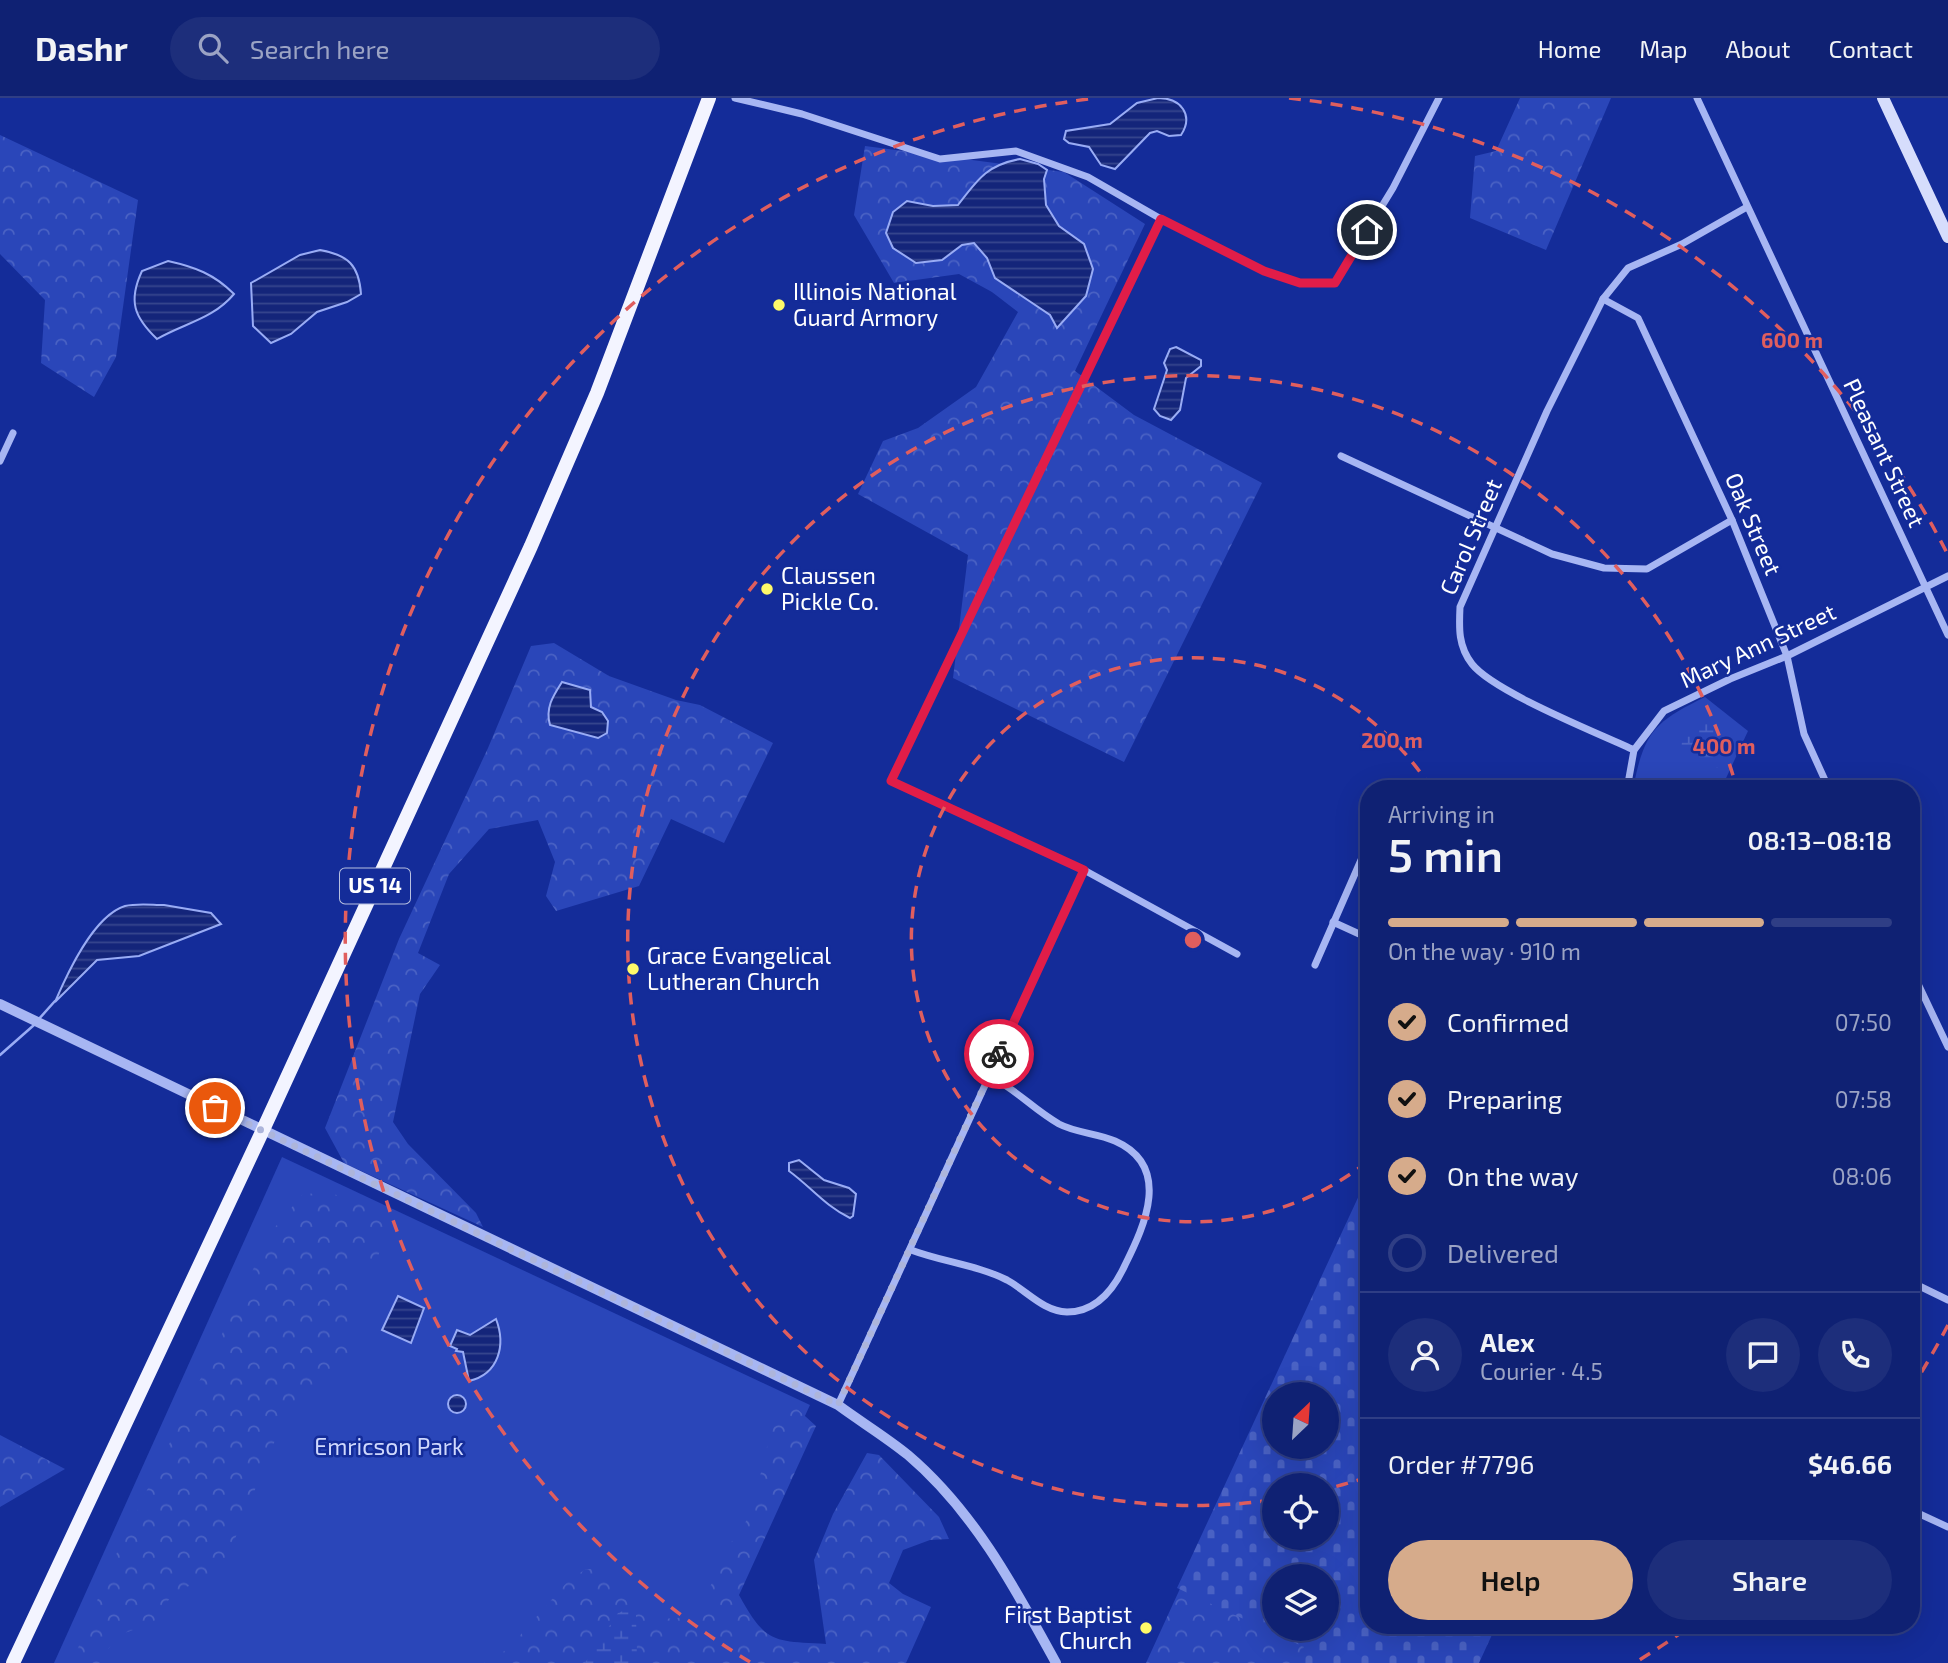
<!DOCTYPE html>
<html lang="en">
<head>
<meta charset="utf-8">
<style>
  :root { --surface:#0f2173; --page:#1d2e7b; --text:#f1f3f6; --muted:#9ba3c4; --line:#2f3e85; --accent:#d6ab8b }
  body { margin:0; font-family:"Exo 2",sans-serif; background:var(--page); color:var(--text); height:100vh; display:flex; flex-direction:column; font-size:26px; white-space:nowrap }
  * { box-sizing:border-box; margin:0 }
  p { font-size:23px; color:var(--muted) }
  .icon { flex:none; width:38px; height:38px; fill:none; stroke:currentColor; stroke-width:2; stroke-linecap:round; stroke-linejoin:round }
  .map { position:relative; flex:1; overflow:hidden }
  .sheet { position:absolute; left:1360px; top:682px; width:560px; height:854px; display:flex; flex-direction:column; background:var(--surface); border-radius:28px; box-shadow:0 7px 28px #0002,0 0 0 2px var(--line) }
  .sheet>* { flex:none }
  .needle { width:46px; rotate:25deg }
  .buttons { position:absolute; left:1262px; top:1284px; display:grid; gap:14px }
  .buttons a { display:grid; place-items:center; width:77px; height:77px; border-radius:50%; background:var(--surface); box-shadow:0 7px 28px #0002,0 0 0 2px var(--line); font-size:35px }
  .pin { position:absolute; display:grid; place-items:center; width:60px; height:60px; color:#fff; margin:-30px; border:4px solid #fff; border-radius:50%; box-shadow:0 2px 7px #0007 }
  .courier { position:absolute; display:grid; place-items:center; width:70px; height:70px; margin:-35px; border:5px solid #e11d48; border-radius:50%; background:#fff; color:#222; box-shadow:0 2px 9px #0007 }
  .overview em { font-style:normal; font-weight:600 }
  .overview div { display:flex; flex-direction:column-reverse }
  .overview { display:flex; align-items:center; justify-content:space-between; height:119px; padding:0 28px }
  h1 { font-size:46px; font-weight:600; line-height:52px }
  .bar { display:grid; grid-template-columns:repeat(4,1fr); gap:10px 7px; align-content:center; height:84px; padding:0 28px }
  .bar i { height:9px; border-radius:5px; background:var(--line) }
  .bar .selected { background:var(--accent) }
  .bar p { grid-column:span 4 }
  .line { display:flex; align-items:center; gap:18px; padding:0 28px; border-top:2px solid var(--line) }
  .line div { flex:1 }
  .round { display:grid; place-items:center; flex:none; width:74px; height:74px; border-radius:37px; background:var(--page) }
  ol { padding:0 28px; list-style:none }
  li { display:flex; align-items:center; gap:21px; height:77px }
  li p { margin-inline-start:auto }
  li .icon { padding:7px; border-radius:50%; background:var(--accent); color:#111; stroke-width:4 }
  li:last-child { color:var(--muted) }
  li i { width:38px; height:38px; border:4px solid var(--line); border-radius:50% }
  .action { display:flex; gap:14px; margin-top:auto; padding:14px 28px }
  .action a { flex:1; height:80px; border-radius:42px; background:var(--accent); color:#111; font-size:28px; font-weight:600; line-height:80px; text-align:center }
  .action a+a { background:var(--page); color:var(--text) }
  header { display:flex; align-items:center; gap:42px; box-sizing:border-box; height:98px; padding:0 35px; background:var(--surface); border-bottom:2px solid var(--line) }
  header strong { font-size:33px }
  nav { display:flex; gap:38px; margin-inline-start:auto; font-size:24px }
  .search { width:490px; height:63px; background:var(--page); display:flex; align-items:center; gap:18px; box-sizing:border-box; padding:0 24px; border-radius:38px; color:var(--muted); font-size:26px }
  .map>svg:first-child { display:block }
  .green { fill:#2a46b9 }
  .forest { fill:url(#forest-crowns) }
  .wetland { fill:url(#wetland-marsh) }
  .cemetery { fill:url(#cemetery-stones); fill-rule:evenodd }
  .water { fill:url(#water-rules); stroke:#99acf5; stroke-width:2 }
  .lines { fill:none; stroke-linecap:round; stroke-linejoin:round }
  .stream { stroke:#99acf5; stroke-width:2.5 }
  .minor { stroke:#a7b6f3; stroke-width:7 }
  .tertiary { stroke:#a7b6f3; stroke-width:10 }
  .secondary { stroke:#d6ddfc; stroke-width:12 }
  .primary { stroke:#f3f4ff; stroke-width:14 }
  .done { stroke:#adb5db; stroke-width:7; stroke-dasharray:0 12.6 }
  .route { stroke:#e11d48; stroke-width:9 }
  .ring { fill:none; stroke:#e05e5e; stroke-width:3.5; stroke-dasharray:12 9 }
  .poi-dot { fill:#fffa69; stroke:#142c99; stroke-width:2.5 }
  .labels { text-anchor:middle; stroke-width:5; stroke-linejoin:round; paint-order:stroke }
  .shield { fill:#142c99; stroke:#b8c0e0; stroke-width:2 }
  .shield-label { font-size:21px; font-weight:bold; fill:#fff }
  .poi-label { font-size:23px; fill:#fff; stroke:#142c99; text-anchor:start }
  .street-label { font-size:23px; fill:#fff; stroke:#142c99 }
  .park-label { font-size:23px; fill:#cfd8fd; stroke:#142c99 }
  .centre { fill:#e05e5e; stroke:#142c99; stroke-width:3.5 }
  .ring-label { font-size:21px; text-anchor:middle; font-weight:bold; fill:#e05e5e; stroke:#142c99; stroke-width:5; stroke-linejoin:round; paint-order:stroke }
</style>
</head>
<body>
<header>
<strong>Dashr</strong>
<div class="search"><svg class="icon" aria-label="search" viewBox="0 0 24 24"><circle cx="10" cy="10" r="6"/><path d="M15 15l6 6"/></svg>Search here</div>
<nav><a>Home</a><a>Map</a><a>About</a><a>Contact</a></nav>
</header>
<div class="map">
<svg width="1948" height="1565" viewBox="0 0 1948 1565">
  <defs>
    <pattern id="forest-crowns" width="20" height="18" patternUnits="userSpaceOnUse" patternTransform="scale(1.75)"><rect width="20" height="18" fill="#2a46b9"/><path d="M2 6a3 3 0 1 1 6 0M12 15a3 3 0 1 1 6 0" fill="none" stroke="#4a62c4"/></pattern>
    <pattern id="wetland-marsh" width="20" height="14" patternUnits="userSpaceOnUse" patternTransform="scale(1.75)"><rect width="20" height="14" fill="#2a46b9"/><path d="M1 5h8M5 5V1M11 12h8M15 12V8" fill="none" stroke="#4a62c4"/></pattern>
    <pattern id="cemetery-stones" width="16" height="16" patternUnits="userSpaceOnUse" patternTransform="scale(1.75)"><rect width="16" height="16" fill="#2a46b9"/><path d="M2 7V4a2 2 0 0 1 4 0v3zM10 15v-3a2 2 0 0 1 4 0v3z" fill="#4a62c4"/></pattern>
    <pattern id="water-rules" width="6" height="5" patternUnits="userSpaceOnUse" patternTransform="scale(1.75)"><rect width="6" height="5" fill="#14257a"/><path d="M0 2.5h6" fill="none" stroke="#37468e"/></pattern>
  </defs>
  <rect width="100%" height="100%" fill="#142c99"/>
  <!-- green -->
  <g class="green">
    <path d="M1705,599L1748,633L1721,691H1633C1644,634 1654,624 1705,599Z"/>
    <path d="M282,1059L810,1307L691,1565H54Z"/>
  </g>
  <!-- forest -->
  <g class="forest">
    <path d="M1520,0H1611L1546,152L1470,120L1475,58L1496,53Z"/>
    <path d="M0,37L138,102L116,259L94,299L41,265L45,202L0,156Z"/>
    <path d="M865,48L1064,74L1145,126L1075,273L1134,317L1262,385L1124,664L953,580L968,457L858,396L883,343L918,330L976,289L1018,214L992,194L959,176L894,185L854,117Z"/>
    <path d="M554,545L609,578L676,602L700,607L773,645L724,745L671,721L639,788L556,813L546,798L555,764L538,722L489,731L449,776L418,855L440,867L420,896L393,1024L408,1046L476,1115L483,1129L344,1065L325,1030L399,841L488,650L531,548Z"/>
    <path d="M327,1095L357,1101L390,1123L376,1164L343,1173L352,1201L350,1257L335,1276L289,1308L226,1463L194,1486L174,1494L153,1525L119,1537L102,1559L104,1565H72L113,1463L271,1134L303,1096Z"/>
    <path d="M795,1309L816,1328L739,1497C766,1546 773,1543 826,1546L814,1462L833,1416L867,1355L879,1357L939,1419L949,1441L930,1442L903,1452L889,1485L903,1496L931,1509L906,1565H637L636,1517L618,1515L585,1565H484L508,1551L569,1482L586,1471H596L607,1476L640,1514L662,1521L691,1519L714,1482L728,1449L751,1416L776,1311Z"/>
    <path d="M0,1337L65,1371L0,1409Z"/>
    <path d="M1189,1471L1274,1531H1320L1329,1565H1146Z"/>
  </g>
  <!-- wetland -->
  <g class="wetland">
    <path d="M1712,621L1728,627L1733,633L1717,670L1681,659L1677,653C1684,637 1698,629 1712,621Z"/>
    <path d="M631,1510L636,1517L637,1565H585L618,1515Z"/>
  </g>
  <!-- cemetery -->
  <path class="cemetery" d="M1368,1078V1528H1496L1479,1565H1297L1304,1549L1177,1490ZM1274,1297H1326V1349H1274ZM1274,1388H1326V1440H1274ZM1274,1479H1326V1531H1274Z"/>
  <!-- water -->
  <g class="water">
    <path d="M1158,0C1181,0 1194,17 1181,37L1169,38L1157,33L1150,35L1115,71L1101,67L1089,49L1069,45L1064,41L1066,33L1110,26L1137,5Z"/>
    <path d="M1020,61L1038,66L1047,72L1044,81L1046,107L1059,128L1084,146L1093,171L1086,198L1057,230L1050,217L995,180L987,160L974,145L962,147L942,162L916,165L893,150L886,135L893,114L907,103L933,108L958,107C978,81 987,67 1020,61Z"/>
    <path d="M320,152C348,157 359,167 361,196L347,204L317,214L291,236L271,245L253,228L251,185L300,157Z"/>
    <path d="M168,163C195,169 214,176 234,196C213,221 185,225 157,241C134,219 128,203 142,173Z"/>
    <path d="M1176,249L1201,262V268L1186,280L1180,312L1171,322L1160,318L1154,311L1167,272L1164,265L1170,251Z"/>
    <path d="M562,584L590,592L591,609L602,614L608,623L607,635L598,640L550,627C545,610 553,598 562,584Z"/>
    <path d="M164,807L211,815L221,826L139,858L97,862L55,904C67,876 93,818 125,808C137,805 152,807 164,807Z"/>
    <path d="M799,1062L824,1082L849,1090L856,1096L853,1118L850,1120C825,1108 811,1089 789,1073V1065Z"/>
    <path d="M398,1198L424,1210L411,1245L382,1232Z"/>
    <path d="M496,1221C506,1247 499,1276 469,1283L463,1254L456,1253L457,1251L450,1248L457,1232L470,1237Z"/>
    <circle cx="457" cy="1306" r="9"/>
  </g>
  <g class="lines">
    <!-- stream -->
    <g class="stream">
      <path d="M38,922L55,903"/>
      <path d="M0,957L34,927"/>
    </g>
    <!-- minor -->
    <g class="minor">
      <path d="M735,0L802,16L940,61L1016,53L1088,79L1161,121L1264,173L1300,185H1335L1393,90L1439,0"/>
      <path d="M1697,0L1948,537"/>
      <path d="M1161,121L891,683L1084,772L1237,856"/>
      <path d="M1603,201L1638,220L1732,422L1787,558L1804,636L1829,691"/>
      <path d="M1341,358L1552,456L1604,470L1647,471L1732,422"/>
      <path d="M0,363L13,335"/>
      <path d="M1634,652C1598,635 1494,594 1472,566C1458,548 1459,530 1460,509L1547,313L1603,201L1628,170L1682,146L1747,109"/>
      <path d="M1627,691L1634,652L1664,613L1730,581L1787,558L1948,478"/>
      <path d="M1333,824L1368,840"/>
      <path d="M1315,867L1368,746"/>
      <path d="M1911,871L1948,949"/>
      <path d="M911,1152C943,1164 977,1167 1007,1182C1027,1193 1043,1213 1067,1214C1097,1214 1114,1191 1125,1167C1145,1127 1172,1068 1115,1043C1097,1035 1076,1035 1059,1026C1033,1011 1018,993 990,978"/>
      <path d="M1911,1184L1948,1202"/>
      <path d="M838,1307L1084,772"/>
      <path d="M1911,1412L1948,1429"/>
    </g>
    <!-- tertiary -->
    <path class="tertiary" d="M0,906L838,1307C861,1324 886,1339 908,1357C974,1413 1015,1490 1056,1565"/>
    <!-- secondary -->
    <path class="secondary" d="M1883,0L1948,139"/>
    <!-- primary -->
    <path class="primary" d="M13,1565L262,1034L531,448L597,295L709,0"/>
  </g>
  <g class="lines">
    <!-- done -->
    <path class="done" d="M215,1010L838,1307L999,956"/>
    <!-- route -->
    <path class="route" d="M999,956L1084,772L891,683L1161,121L1264,173L1300,185H1335L1367,132"/>
  </g>
  <!-- distance rings -->
  <g class="ring">
    <path d="M1367 1064A282 282 0 1 1 1431 690"/>
    <path d="M1368 1379A565 565 0 0 1 1330 1390M1272 1402A565 565 0 1 1 1737 691"/>
    <path d="M1948 1227A847 847 0 0 1 1911 1291M1685 1532A847 847 0 0 1 1636 1564M750 1564A847 847 0 0 1 1097 0M1289 0A847 847 0 0 1 1948 457"/>
  </g>
  <!-- markers -->
  <g class="poi-dot">
    <circle cx="779" cy="207" r="7"/>
    <circle cx="767" cy="491" r="7"/>
    <circle cx="633" cy="871" r="7"/>
    <circle cx="1146" cy="1530" r="7"/>
  </g>
  <g class="labels">
    <!-- shield labels -->
    <rect class="shield" x="340" y="770.5" width="70" height="35" rx="5"/>
    <g class="shield-label">
      <text x="375" y="795">US 14</text>
    </g>
    <!-- poi labels -->
    <g class="poi-label">
      <text x="793" y="202">Illinois National<tspan x="793" dy="26">Guard Armory</tspan></text>
      <text x="781" y="486">Claussen<tspan x="781" dy="26">Pickle Co.</tspan></text>
      <text x="647" y="866">Grace Evangelical<tspan x="647" dy="26">Lutheran Church</tspan></text>
      <text x="1132" y="1525" text-anchor="end">First Baptist<tspan x="1132" dy="26">Church</tspan></text>
    </g>
    <!-- street labels -->
    <g class="street-label">
      <text transform="translate(1884 355) rotate(65)" y="8">Pleasant Street</text>
      <text transform="translate(1753 426) rotate(67)" y="8">Oak Street</text>
      <text transform="translate(1471 439) rotate(-67)" y="8">Carol Street</text>
      <text transform="translate(1758 548) rotate(-25)" y="8">Mary Ann Street</text>
    </g>
    <!-- park labels -->
    <g class="park-label">
      <text x="389" y="1357">Emricson Park</text>
    </g>
  </g>
  <circle cx="1193" cy="842" r="10" class="centre"/>
  <g class="ring-label">
    <text x="1792" y="250">600 m</text>
    <text x="1392" y="650">200 m</text>
    <text x="1724" y="656">400 m</text>
  </g>
</svg>
<div class="buttons">
<a><svg class="needle" viewBox="-14 -14 28 28"><path d="M0-13l5 13h-10z" fill="#e53935"/><path d="M0 13l5-13h-10z" fill="#9ba3c4"/></svg></a>
<a><svg class="icon" aria-label="locate" viewBox="0 0 24 24"><circle cx="12" cy="12" r="6"/><path d="M12 2v4M12 18v4M2 12h4M18 12h4"/></svg></a>
<a><svg class="icon" aria-label="layers" viewBox="0 0 24 24"><path d="M12 4l9 5-9 5-9-5zM3 14l9 5 9-5"/></svg></a>
</div>
<div class="pin" style="left:215px;top:1010px;background:#ea580c"><svg class="icon" aria-label="bag" viewBox="0 0 24 24"><path d="M5 8h14l-1 12H6zM9 8a3 3 0 0 1 6 0"/></svg></div>
<div class="pin" style="left:1367px;top:132px;background:#1f2937"><svg class="icon" aria-label="home" viewBox="0 0 24 24"><path d="M3 11l9-7 9 7M6 9v11h12V9"/></svg></div>
<div class="courier" style="left:999px;top:956px"><svg class="icon" aria-label="bike" viewBox="0 0 24 24"><circle cx="6" cy="16" r="4"/><circle cx="18" cy="16" r="4"/><path d="M6 16l4-8h5l3 8M10 8l3 8H6M13 5h3"/></svg></div>
<section class="sheet">
<div class="overview"><div><h1>5 min</h1><p>Arriving in</p></div><em>08:13–08:18</em></div>
<div class="bar"><i class="selected"></i><i class="selected"></i><i class="selected"></i><i></i><p>On the way · 910 m</p></div>
<ol>
<li><svg class="icon" aria-label="check" viewBox="0 0 24 24"><path d="M5 12l5 5 9-10"/></svg>Confirmed<p>07:50</p></li>
<li><svg class="icon" aria-label="check" viewBox="0 0 24 24"><path d="M5 12l5 5 9-10"/></svg>Preparing<p>07:58</p></li>
<li><svg class="icon" aria-label="check" viewBox="0 0 24 24"><path d="M5 12l5 5 9-10"/></svg>On the way<p>08:06</p></li>
<li><i></i>Delivered</li>
</ol>
<div class="line" style="height:126px"><a class="round"><svg class="icon" aria-label="person" viewBox="0 0 24 24"><circle cx="12" cy="8" r="4"/><path d="M4 21q1-7 8-7t8 7"/></svg></a><div><b>Alex</b><p>Courier · 4.5</p></div><a class="round"><svg class="icon" aria-label="chat" viewBox="0 0 24 24"><path d="M4 5h16v11H9l-5 4z"/></svg></a><a class="round"><svg class="icon" aria-label="phone" viewBox="0 0 24 24"><path d="M5 4h4l2 5-3 2q2 4 5 5l2-3 5 2v4C11 20 4 13 5 4z"/></svg></a></div>
<div class="line" style="height:91px"><div>Order #7796</div><b>$46.66</b></div>
<div class="action"><a>Help</a><a>Share</a></div>
</section>
</div>
</body>
</html>
